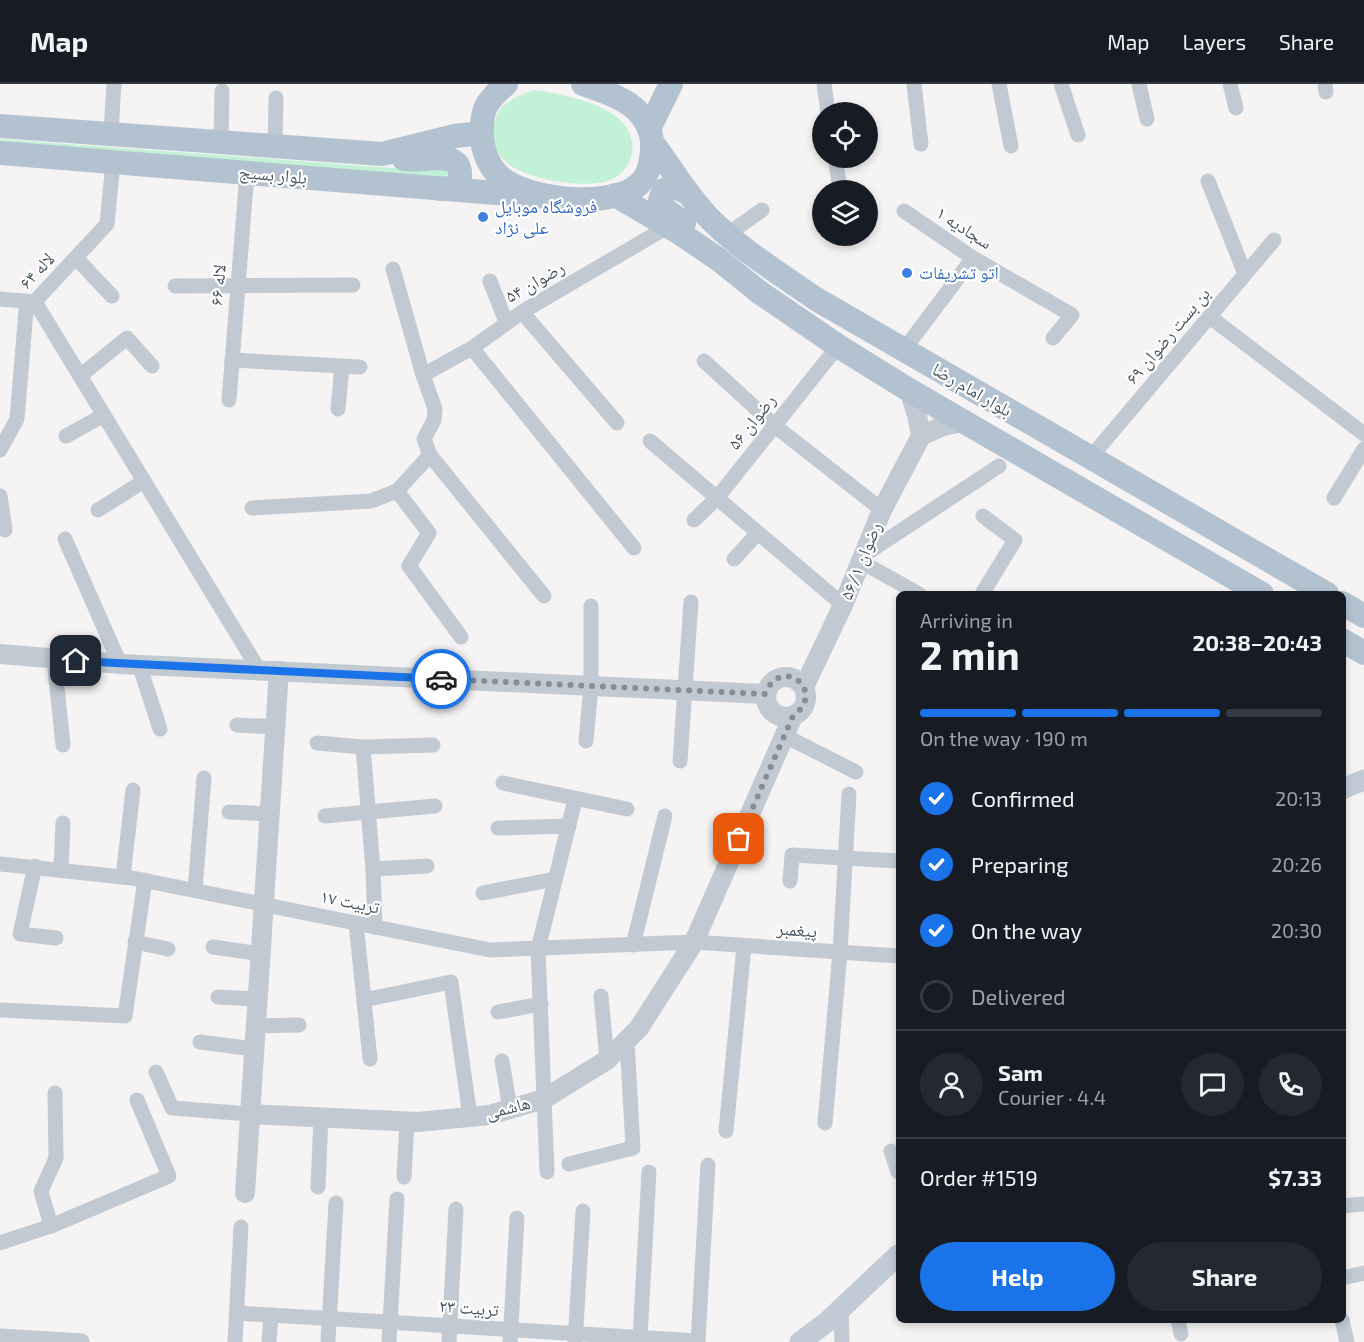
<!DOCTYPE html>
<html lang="en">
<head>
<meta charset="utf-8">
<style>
  :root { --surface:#171b24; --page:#242831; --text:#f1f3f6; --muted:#9ea1a6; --line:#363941; --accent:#1a73e8 }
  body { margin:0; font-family:"Exo 2","Noto Naskh Arabic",sans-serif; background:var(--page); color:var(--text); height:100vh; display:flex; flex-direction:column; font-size:22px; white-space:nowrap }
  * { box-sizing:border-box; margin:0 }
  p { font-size:20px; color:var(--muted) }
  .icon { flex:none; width:33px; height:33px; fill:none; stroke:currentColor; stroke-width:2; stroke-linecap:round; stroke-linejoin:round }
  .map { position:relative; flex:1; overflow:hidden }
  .drawer { position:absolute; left:896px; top:507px; width:450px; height:732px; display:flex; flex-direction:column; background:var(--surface); border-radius:9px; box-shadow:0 3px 9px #0003 }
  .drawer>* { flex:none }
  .controls { position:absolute; left:812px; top:18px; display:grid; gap:12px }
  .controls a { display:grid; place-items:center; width:66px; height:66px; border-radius:50%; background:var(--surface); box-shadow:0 3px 9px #0003; font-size:30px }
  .pin { position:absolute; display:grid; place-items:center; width:51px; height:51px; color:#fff; margin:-26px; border-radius:12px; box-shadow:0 3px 9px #0006 }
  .courier { position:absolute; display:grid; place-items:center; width:60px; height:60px; margin:-30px; border:4px solid #1a73e8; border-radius:50%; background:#fff; color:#222; box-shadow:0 2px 8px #0007 }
  .summary em { font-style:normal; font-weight:700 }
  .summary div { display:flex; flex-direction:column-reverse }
  .summary { display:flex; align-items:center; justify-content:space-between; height:102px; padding:0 24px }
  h1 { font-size:39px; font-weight:700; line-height:45px }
  .bar { display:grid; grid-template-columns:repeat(4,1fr); gap:9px 6px; align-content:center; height:72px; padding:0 24px }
  .bar i { height:8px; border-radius:4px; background:var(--line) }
  .bar .current { background:var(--accent) }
  .bar p { grid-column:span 4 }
  .line { display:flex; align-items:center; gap:15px; padding:0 24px; border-top:2px solid var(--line) }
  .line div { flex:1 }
  .round { display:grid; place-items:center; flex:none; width:63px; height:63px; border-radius:32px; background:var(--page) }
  ol { padding:0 24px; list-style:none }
  li { display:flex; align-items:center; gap:18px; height:66px }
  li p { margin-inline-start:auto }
  li .icon { padding:6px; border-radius:50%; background:var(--accent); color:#fff; stroke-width:4 }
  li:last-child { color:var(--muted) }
  li i { width:33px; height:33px; border:3px solid var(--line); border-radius:50% }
  .cta { display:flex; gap:12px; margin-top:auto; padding:12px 24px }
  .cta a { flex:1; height:69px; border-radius:36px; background:var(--accent); color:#fff; font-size:24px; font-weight:700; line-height:69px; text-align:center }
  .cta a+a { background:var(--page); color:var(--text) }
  header { display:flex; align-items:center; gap:36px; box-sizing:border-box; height:84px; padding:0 30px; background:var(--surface); border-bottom:2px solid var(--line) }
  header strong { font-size:28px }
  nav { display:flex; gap:33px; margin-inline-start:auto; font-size:21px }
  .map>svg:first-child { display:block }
  .green { fill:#c3f1d5 }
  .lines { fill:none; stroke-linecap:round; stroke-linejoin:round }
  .minor { stroke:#c1cad2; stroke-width:15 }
  .tertiary { stroke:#c1cad2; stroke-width:20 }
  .secondary { stroke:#c1cbd6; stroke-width:21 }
  .primary { stroke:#b3c2d1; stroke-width:24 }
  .done { stroke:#868d94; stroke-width:6; stroke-dasharray:0 10.8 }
  .route { stroke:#1a73e8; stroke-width:8 }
  .shop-dot { fill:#3f7fe0; stroke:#fff; stroke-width:2 }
  .labels { text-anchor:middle; stroke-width:4.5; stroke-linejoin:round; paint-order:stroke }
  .street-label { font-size:18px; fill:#4a5661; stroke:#fff }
  .shop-label { font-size:18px; fill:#366cbe; stroke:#fff; text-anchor:start }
</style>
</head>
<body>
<header>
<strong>Map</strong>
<nav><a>Map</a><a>Layers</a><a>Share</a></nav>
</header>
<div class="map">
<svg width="1364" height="1258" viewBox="0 0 1364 1258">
  <rect width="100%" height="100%" fill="#f5f3f3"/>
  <!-- green -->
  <g class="green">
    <path d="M534,6C567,11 639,23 632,69C630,79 624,89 614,94C592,107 532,96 511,82C502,76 497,67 492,57C494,23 504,17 534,6Z"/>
    <path d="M0,55L406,85L442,81L449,90L444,94L0,64Z"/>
  </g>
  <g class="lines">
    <!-- minor -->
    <g class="minor">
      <path d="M824,0L828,28"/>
      <path d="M914,0L921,60"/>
      <path d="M999,0L1011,62"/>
      <path d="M1061,0L1078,51"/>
      <path d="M1139,0L1147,35"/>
      <path d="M1230,0L1236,24"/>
      <path d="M1325,0L1326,8"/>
      <path d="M111,50L114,0"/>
      <path d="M221,58L222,7"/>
      <path d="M275,63L276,14"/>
      <path d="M835,74L840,104"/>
      <path d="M1208,97L1245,190"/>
      <path d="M904,127L973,174L1072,231L1053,254"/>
      <path d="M728,150L762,126"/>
      <path d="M76,174L112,212"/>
      <path d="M393,185L423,291L435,325L434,336L424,355L430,371L544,512"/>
      <path d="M490,197L506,238"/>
      <path d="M175,202L353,201"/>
      <path d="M0,215L35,218L259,586"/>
      <path d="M522,228L617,339"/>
      <path d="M1210,233L1364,350"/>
      <path d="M472,264L634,464"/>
      <path d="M903,267L973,174"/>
      <path d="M232,276L360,283"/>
      <path d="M704,277L775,342L882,426"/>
      <path d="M423,291L472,264L522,228L669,142"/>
      <path d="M80,292L127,254L152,282"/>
      <path d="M229,316L247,89"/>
      <path d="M338,325L342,282"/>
      <path d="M66,352L104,331"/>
      <path d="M650,357L843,521"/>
      <path d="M0,366L17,335L26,227L107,140L113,78"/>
      <path d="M430,371L397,407L429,449L409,482L461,553"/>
      <path d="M1091,373L1274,156"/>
      <path d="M0,412L5,446"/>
      <path d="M1334,414L1364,365"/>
      <path d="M252,424L371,417L397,407"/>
      <path d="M98,426L144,397"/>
      <path d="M694,436L717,414L838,262"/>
      <path d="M65,455L120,580"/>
      <path d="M864,471L999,382"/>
      <path d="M734,475L758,449"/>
      <path d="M860,477L919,510"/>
      <path d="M982,510L1015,456L983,432"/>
      <path d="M54,575L63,661"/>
      <path d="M139,580L160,645"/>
      <path d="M237,641L276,643"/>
      <path d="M785,652L856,688"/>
      <path d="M586,657L591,602V522"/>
      <path d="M317,659L363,663L433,661"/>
      <path d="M363,663L373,785L375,843"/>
      <path d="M680,677L691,518"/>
      <path d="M503,699L627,725"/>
      <path d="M229,728L269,730"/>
      <path d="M325,732L435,722"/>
      <path d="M498,744L569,742"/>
      <path d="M0,780L132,794L490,866L694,858L898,872"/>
      <path d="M35,782L20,850L56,854"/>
      <path d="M61,785L63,739"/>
      <path d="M373,785L427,782"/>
      <path d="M123,793L133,706"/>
      <path d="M790,797L792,771L898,777"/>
      <path d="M195,806L204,694"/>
      <path d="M483,809L555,795"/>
      <path d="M356,839L370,975"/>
      <path d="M135,858L168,865"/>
      <path d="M633,861L665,732"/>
      <path d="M213,863L261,870"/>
      <path d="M601,912L607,976"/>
      <path d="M218,913L258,915"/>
      <path d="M364,916L451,898L470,1033"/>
      <path d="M0,926L125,932L145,796"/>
      <path d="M498,928L541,920"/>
      <path d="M256,942L299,941"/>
      <path d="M200,958L254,965"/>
      <path d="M502,977L510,1025"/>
      <path d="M156,988L172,1024L250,1030"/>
      <path d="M825,1039L840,868L849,710"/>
      <path d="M726,1047L744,862"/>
      <path d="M891,1067L898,1088"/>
      <path d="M569,1080L633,1064L627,956"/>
      <path d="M547,1088L538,865L575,716"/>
      <path d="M404,1093L407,1037"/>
      <path d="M318,1103L321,1033"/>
      <path d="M1342,1122L1364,1120"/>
      <path d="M51,1142L169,1092L137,1016"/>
      <path d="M0,1159L51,1142L41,1107L56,1074L55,1009"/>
      <path d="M1342,1194L1364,1189"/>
      <path d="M841,1225L842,1258"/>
      <path d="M237,1229L698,1257L708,1081"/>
      <path d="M1178,1236L1181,1250"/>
      <path d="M1342,1236L1347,1258"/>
      <path d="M0,1252L82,1257"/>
      <path d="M640,1254L649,1088"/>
      <path d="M235,1258L241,1143"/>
      <path d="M269,1258L271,1231"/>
      <path d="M328,1258L336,1119"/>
      <path d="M389,1258L397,1115"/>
      <path d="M449,1258L456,1125"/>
      <path d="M510,1258L517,1134"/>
      <path d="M575,1258L583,1127"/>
    </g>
    <!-- tertiary -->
    <g class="tertiary">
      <path d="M909,306L917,331L921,352"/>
      <path d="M0,570L120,580L765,610"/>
      <circle cx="786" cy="613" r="20"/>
      <path d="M804,603L843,521L882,426L921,352L943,342L962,338"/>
      <path d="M250,1030L418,1038L489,1031L544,1015L607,976L639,944L694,858L793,632"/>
      <path d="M245,1109L279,587"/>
    </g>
    <!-- secondary -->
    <g class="secondary">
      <path d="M1342,705L1364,696"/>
      <path d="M800,1258L827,1238L898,1171"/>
    </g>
    <!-- primary -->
    <g class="primary">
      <path d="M506,0C487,17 481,24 482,50C482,66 487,79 498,91C524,117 619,127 643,96C650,87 653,69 652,57C647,20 612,10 583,0"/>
      <path d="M0,42L382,70L455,52L482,49"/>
      <path d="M649,45L671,0"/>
      <path d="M652,58C671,83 686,110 708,133C739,165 779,189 816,215L1327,510"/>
      <path d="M0,69L546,113"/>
      <path d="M404,75C422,79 468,61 459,99L454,103L441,105"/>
      <path d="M615,111L681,150L718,175L759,208L838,262L909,306L1262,510"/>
      <path d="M684,139L662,123L660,116L664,106L673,102L686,108"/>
      <path d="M1342,519L1364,532"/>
      <path d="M1342,556L1364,569"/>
    </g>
  </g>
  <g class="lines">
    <!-- done -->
    <path class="done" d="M441,595L765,610C781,570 828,607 793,632L739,755"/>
    <!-- route -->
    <path class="route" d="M76,577L441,595"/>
  </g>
  <!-- markers -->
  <g class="shop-dot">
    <circle cx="483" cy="133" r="6"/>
    <circle cx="907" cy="189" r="6"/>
  </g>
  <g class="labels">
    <!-- street labels -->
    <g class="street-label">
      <text transform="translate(273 91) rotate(5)" y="6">بلوار بسیج</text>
      <text transform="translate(964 144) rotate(33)" y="6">سجادیه ۱</text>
      <text transform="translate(37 187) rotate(-47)" y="6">لاله ۶۴</text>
      <text transform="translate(535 198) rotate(-30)" y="6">رضوان ۵۴</text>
      <text transform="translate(218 201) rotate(-85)" y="6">لاله ۶۶</text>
      <text transform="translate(1168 252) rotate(-50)" y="6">بن بست رضوان ۶۹</text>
      <text transform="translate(972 306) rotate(30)" y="6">بلوار امام رضا</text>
      <text transform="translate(752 338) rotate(-52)" y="6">رضوان ۵۶</text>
      <text transform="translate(861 477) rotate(-68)" y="6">رضوان ۵۶/۱</text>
      <text transform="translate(350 818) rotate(11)" y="6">تربیت ۱۷</text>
      <text transform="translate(797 846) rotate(4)" y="6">پیغمبر</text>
      <text transform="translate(508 1024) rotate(-14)" y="6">هاشمی</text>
      <text transform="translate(469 1224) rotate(4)" y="6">تربیت ۲۳</text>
    </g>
    <!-- shop labels -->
    <g class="shop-label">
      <text x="495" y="129">فروشگاه موبایل<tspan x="495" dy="21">علی نژاد</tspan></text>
      <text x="919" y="195">اتو تشریفات</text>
    </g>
  </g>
</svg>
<div class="controls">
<a><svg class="icon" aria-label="locate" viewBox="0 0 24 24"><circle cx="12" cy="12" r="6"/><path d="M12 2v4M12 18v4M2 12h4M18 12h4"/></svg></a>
<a><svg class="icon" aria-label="layers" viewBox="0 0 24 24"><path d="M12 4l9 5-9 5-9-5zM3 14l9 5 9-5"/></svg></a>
</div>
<div class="pin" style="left:739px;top:755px;background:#ea580c"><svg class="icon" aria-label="bag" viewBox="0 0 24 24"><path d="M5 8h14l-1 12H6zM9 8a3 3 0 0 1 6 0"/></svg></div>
<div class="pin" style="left:76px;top:577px;background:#1f2937"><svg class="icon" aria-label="home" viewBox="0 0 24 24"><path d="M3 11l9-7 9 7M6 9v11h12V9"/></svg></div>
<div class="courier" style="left:441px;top:595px"><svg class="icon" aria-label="car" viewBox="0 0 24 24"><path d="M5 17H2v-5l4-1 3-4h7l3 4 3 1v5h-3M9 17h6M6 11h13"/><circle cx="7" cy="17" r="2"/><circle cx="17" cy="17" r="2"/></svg></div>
<section class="drawer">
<div class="summary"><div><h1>2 min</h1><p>Arriving in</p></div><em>20:38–20:43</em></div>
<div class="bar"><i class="current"></i><i class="current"></i><i class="current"></i><i></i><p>On the way · 190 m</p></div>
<ol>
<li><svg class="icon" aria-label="check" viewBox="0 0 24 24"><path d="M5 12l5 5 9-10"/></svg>Confirmed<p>20:13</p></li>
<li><svg class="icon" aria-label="check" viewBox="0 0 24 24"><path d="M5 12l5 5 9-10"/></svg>Preparing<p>20:26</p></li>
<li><svg class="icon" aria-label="check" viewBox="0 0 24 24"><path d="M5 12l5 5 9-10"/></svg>On the way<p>20:30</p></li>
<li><i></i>Delivered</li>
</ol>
<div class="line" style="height:108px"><a class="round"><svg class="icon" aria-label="person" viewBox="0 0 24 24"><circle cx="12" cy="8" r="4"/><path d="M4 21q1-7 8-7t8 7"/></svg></a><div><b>Sam</b><p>Courier · 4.4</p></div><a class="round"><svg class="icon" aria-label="chat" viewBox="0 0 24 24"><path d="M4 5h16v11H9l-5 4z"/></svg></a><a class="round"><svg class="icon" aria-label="phone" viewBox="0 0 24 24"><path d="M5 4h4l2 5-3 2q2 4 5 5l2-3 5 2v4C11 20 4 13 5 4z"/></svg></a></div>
<div class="line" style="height:78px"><div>Order #1519</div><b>$7.33</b></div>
<div class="cta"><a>Help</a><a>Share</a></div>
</section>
</div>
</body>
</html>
